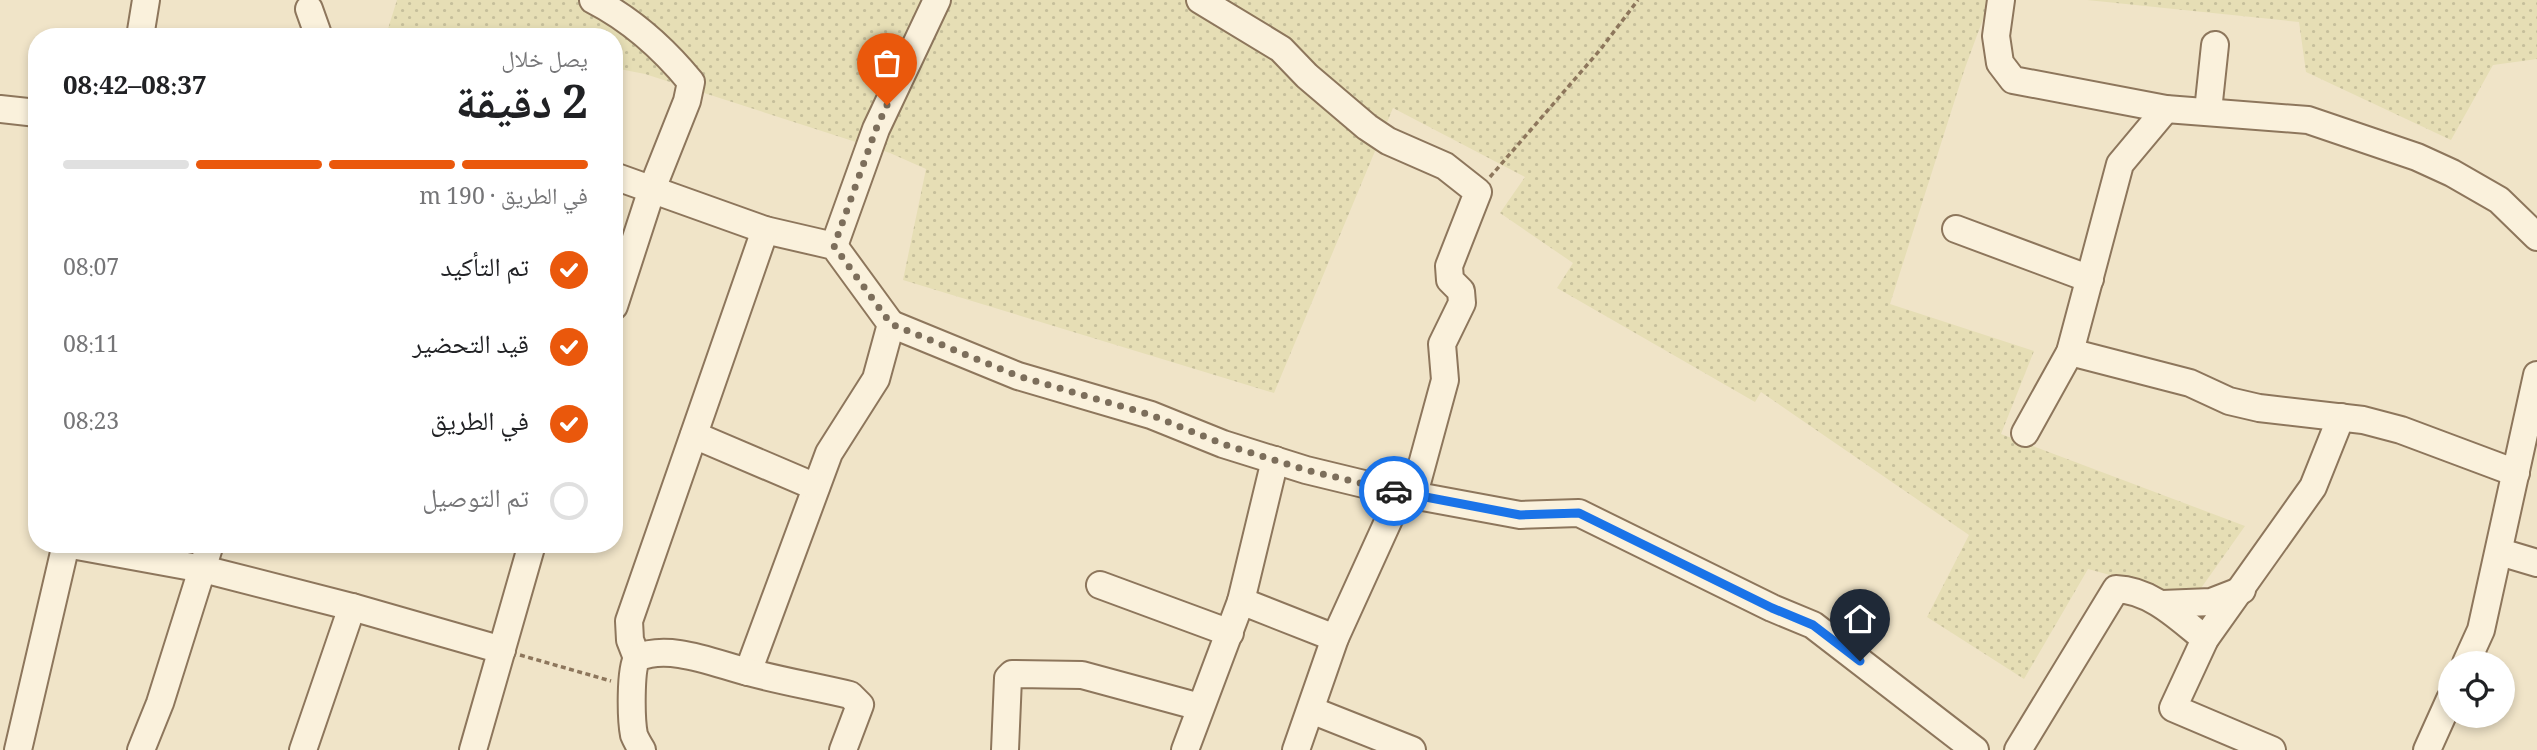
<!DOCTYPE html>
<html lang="ar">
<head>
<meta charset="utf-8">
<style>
  :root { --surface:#fff; --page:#f2f2f2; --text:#202124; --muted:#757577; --line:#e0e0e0; --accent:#ea580c }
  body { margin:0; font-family:Georgia,"Noto Naskh Arabic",serif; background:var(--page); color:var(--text); direction:rtl; height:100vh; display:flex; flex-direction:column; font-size:26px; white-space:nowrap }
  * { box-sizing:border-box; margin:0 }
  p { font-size:23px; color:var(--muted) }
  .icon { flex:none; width:38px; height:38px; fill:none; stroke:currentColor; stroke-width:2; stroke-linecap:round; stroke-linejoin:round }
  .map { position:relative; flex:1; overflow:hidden; direction:ltr }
  .sheet { position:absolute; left:28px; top:28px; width:595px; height:525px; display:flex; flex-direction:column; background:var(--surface); border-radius:28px; box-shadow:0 4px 10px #0003; direction:rtl }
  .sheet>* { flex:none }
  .fabs { position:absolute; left:2438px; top:651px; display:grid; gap:14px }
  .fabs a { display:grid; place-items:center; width:77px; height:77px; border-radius:50%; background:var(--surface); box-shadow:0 4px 10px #0003; font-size:35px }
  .pin { position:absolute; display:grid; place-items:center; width:60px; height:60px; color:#fff; margin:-72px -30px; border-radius:50% 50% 50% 0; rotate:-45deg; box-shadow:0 0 7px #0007 }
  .pin .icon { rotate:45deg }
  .courier { position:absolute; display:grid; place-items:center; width:70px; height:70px; margin:-35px; border:5px solid #1a73e8; border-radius:50%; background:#fff; color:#222; box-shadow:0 2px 9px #0007 }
  .overview em { font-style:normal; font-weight:700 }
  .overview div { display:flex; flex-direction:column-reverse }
  .overview { display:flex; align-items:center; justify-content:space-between; height:119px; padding:0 35px }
  h1 { font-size:46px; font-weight:700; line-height:52px }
  .bar { display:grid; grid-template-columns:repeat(4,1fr); gap:10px 7px; align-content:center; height:84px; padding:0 35px }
  .bar i { height:9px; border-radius:5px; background:var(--line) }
  .bar .current { background:var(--accent) }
  .bar p { grid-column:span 4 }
  ol { padding:0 35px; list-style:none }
  li { display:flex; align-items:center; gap:21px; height:77px }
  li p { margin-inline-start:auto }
  li .icon { padding:7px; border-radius:50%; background:var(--accent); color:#fff; stroke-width:4 }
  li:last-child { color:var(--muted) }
  li i { width:38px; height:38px; border:4px solid var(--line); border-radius:50% }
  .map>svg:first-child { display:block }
  .farmland { fill:url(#farmland-dots) }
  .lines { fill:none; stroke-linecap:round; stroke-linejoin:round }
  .minor-casing { stroke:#8d765c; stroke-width:30 }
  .path { stroke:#8d765c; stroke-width:3.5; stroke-dasharray:5 3.5; stroke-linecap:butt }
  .minor { stroke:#faf1dc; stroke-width:26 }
  .done { stroke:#7c6e5b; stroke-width:7; stroke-dasharray:0 12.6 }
  .route { stroke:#1a73e8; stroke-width:9 }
</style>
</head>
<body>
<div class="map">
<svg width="2537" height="750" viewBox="0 0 2537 750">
  <defs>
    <pattern id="farmland-dots" width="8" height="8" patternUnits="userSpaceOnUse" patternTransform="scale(1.75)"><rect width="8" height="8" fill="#e6deb5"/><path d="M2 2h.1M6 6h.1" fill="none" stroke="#c6bf9b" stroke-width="1.8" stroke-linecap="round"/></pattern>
  </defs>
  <rect width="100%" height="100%" fill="#f0e4c8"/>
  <!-- farmland -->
  <g class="farmland">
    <path d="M397,0H1990L1965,68L1890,304L2034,351L2001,434L2245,526L2194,598L2088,569L2024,679L1927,617L1969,535L1761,392L1755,402L1557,288L1573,263L1500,213L1525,177L1393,108L1274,393L903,280L926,169L890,153L645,74L614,68V37H416L387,32Z"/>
    <path d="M2087,0H2537V59L2493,65L2451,140L2306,72L2299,22Z"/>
  </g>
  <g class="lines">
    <defs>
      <g id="minor">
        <path d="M593,0C632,20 663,48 691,82L687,101L652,189L614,306"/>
        <path d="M1200,0L1281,49L1307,76L1367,127L1388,141L1445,166L1478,192L1449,266L1450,280L1461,291L1462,303L1442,344L1445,380L1414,494"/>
        <path d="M2001,0L1996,36L2000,63L2013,80L2166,109L2308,120L2417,157L2452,173L2499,200L2537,237"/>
        <path d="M309,9L319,37"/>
        <path d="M140,37L146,0"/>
        <path d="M0,109L37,113"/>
        <path d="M2208,111L2215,45"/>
        <path d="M614,176L765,230L834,246L891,324L876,379L829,453L748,672"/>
        <path d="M1956,229L2090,279"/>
        <path d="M834,246L876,129L937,0"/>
        <path d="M891,324L1018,376L1151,415L1223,444L1306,470L1401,493L1520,515L1579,513L1772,608L1813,625L1975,750"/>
        <path d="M2070,352L2190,383L2229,401L2259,408L2363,420L2401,430L2516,473"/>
        <path d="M2025,433L2070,352L2120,164L2166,109"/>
        <path d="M694,435L816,487"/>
        <path d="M66,544L203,569L352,607L502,650"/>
        <path d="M2500,552L2537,563"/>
        <path d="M1100,585L1230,633"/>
        <path d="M1241,601L1275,460"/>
        <path d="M2162,604L2211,602L2242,590"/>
        <path d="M637,658L630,640L629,621L765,230"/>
        <path d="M2466,663L2481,630L2537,375"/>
        <path d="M1311,710L1412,750"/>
        <path d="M18,750L66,544"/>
        <path d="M141,750L160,703L210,544"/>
        <path d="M303,750L352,607"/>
        <path d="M473,750L532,544"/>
        <path d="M642,750C639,745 636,740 634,735C631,720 630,670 637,658C669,643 716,664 748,672C782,681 816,687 850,695L860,705L843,750"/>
        <path d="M1005,750L1008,678L1012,674L1082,675L1200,707"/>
        <path d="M1185,750L1241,601L1335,638"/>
        <path d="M1296,750L1335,638L1401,493"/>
        <path d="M2018,750L2116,589C2151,590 2179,618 2205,639"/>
        <path d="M2272,750L2173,708L2205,639L2313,487L2341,417"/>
        <path d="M2427,750L2450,699"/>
      </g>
    </defs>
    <!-- minor casing -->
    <use href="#minor" class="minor-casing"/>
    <!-- path -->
    <g class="path">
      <path d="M1490,177L1600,50L1638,0"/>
      <path d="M520,655L611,681"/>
    </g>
    <!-- minor -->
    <use href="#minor" class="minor"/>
  </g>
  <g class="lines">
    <!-- done -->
    <path class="done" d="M887,105L876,129L834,246L891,324L1018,376L1151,415L1223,444L1306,470L1394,491"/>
    <!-- route -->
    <path class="route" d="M1394,491L1520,515L1579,513L1772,608L1813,625L1860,661"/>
  </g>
</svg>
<div class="fabs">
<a><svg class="icon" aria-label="locate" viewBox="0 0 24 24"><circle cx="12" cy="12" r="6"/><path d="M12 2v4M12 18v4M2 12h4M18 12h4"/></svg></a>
</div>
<div class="pin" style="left:887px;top:105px;background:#ea580c"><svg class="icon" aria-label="bag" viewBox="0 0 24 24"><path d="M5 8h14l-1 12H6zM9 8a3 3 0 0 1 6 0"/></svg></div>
<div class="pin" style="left:1860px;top:661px;background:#1f2937"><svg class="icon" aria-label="home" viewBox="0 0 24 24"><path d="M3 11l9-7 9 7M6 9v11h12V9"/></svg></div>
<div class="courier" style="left:1394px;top:491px"><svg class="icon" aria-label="car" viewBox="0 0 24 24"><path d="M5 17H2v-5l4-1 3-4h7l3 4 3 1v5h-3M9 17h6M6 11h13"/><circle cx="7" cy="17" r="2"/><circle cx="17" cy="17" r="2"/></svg></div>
<section class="sheet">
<div class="overview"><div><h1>2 دقيقة</h1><p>يصل خلال</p></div><em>08:37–08:42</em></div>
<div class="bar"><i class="current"></i><i class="current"></i><i class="current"></i><i></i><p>في الطريق · 190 m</p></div>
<ol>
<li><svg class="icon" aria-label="check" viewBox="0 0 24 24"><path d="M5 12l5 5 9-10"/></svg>تم التأكيد<p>08:07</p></li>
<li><svg class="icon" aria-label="check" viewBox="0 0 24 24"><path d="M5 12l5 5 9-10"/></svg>قيد التحضير<p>08:11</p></li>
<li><svg class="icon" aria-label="check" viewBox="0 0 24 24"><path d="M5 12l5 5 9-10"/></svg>في الطريق<p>08:23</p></li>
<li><i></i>تم التوصيل</li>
</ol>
</section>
</div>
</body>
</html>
